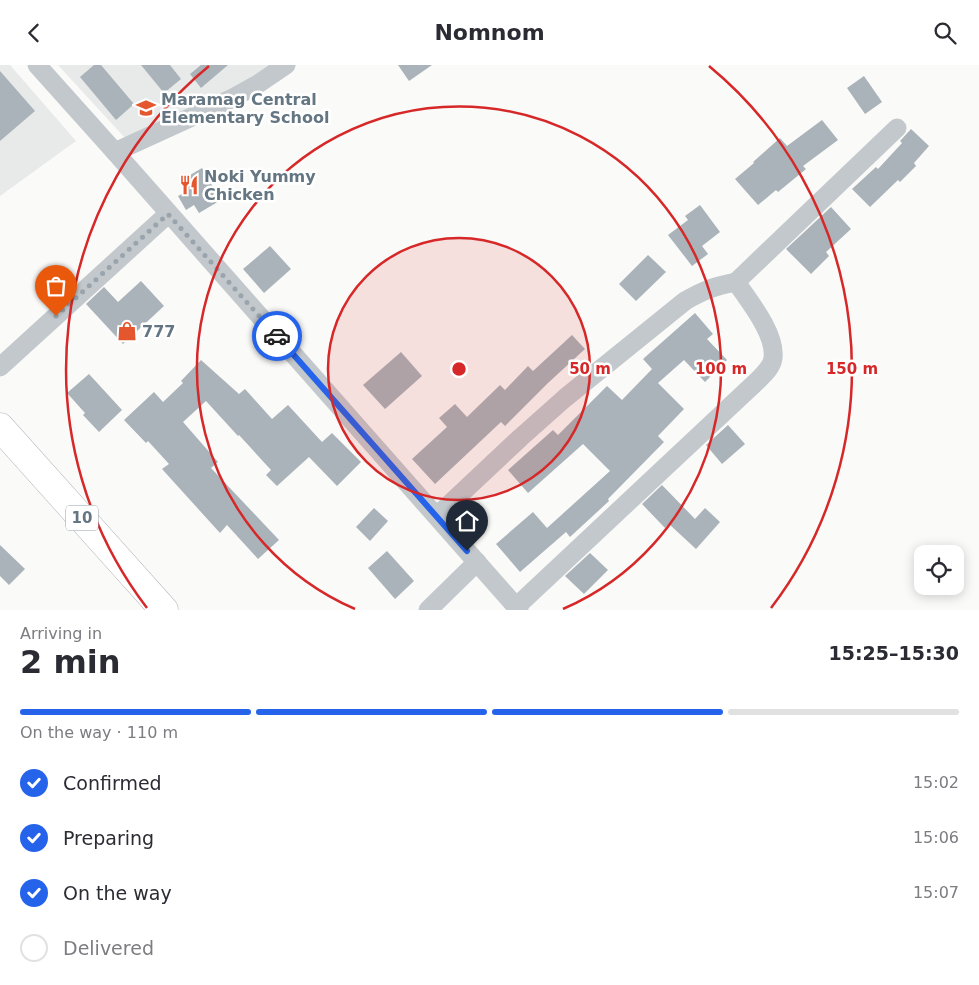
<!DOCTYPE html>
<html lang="en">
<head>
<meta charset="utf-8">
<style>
  :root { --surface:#fff; --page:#f7f7f7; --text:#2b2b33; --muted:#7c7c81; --line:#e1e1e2; --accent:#2563eb }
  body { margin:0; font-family:"DejaVu Sans",sans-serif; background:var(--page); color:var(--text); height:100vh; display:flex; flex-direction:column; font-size:19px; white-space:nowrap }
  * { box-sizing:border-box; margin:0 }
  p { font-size:16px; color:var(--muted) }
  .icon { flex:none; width:28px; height:28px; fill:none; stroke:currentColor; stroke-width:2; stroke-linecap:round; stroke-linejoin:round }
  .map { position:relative; height:545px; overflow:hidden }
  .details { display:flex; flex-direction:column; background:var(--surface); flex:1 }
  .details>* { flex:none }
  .fabs { position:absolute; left:914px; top:480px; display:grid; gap:10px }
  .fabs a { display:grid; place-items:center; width:50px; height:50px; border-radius:10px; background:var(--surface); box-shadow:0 2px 12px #0003; font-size:25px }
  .pin { position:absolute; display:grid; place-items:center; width:42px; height:42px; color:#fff; margin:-51px -21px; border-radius:50% 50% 50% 0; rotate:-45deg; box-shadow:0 0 5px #0007 }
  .pin .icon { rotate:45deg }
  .courier { position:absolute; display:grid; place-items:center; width:50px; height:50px; margin:-25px; border:4px solid #2563eb; border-radius:50%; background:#fff; color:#222; box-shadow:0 1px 6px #0007 }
  .headline em { font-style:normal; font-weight:600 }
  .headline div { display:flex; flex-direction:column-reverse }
  .headline { display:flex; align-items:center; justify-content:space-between; height:85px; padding:0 20px }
  h1 { font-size:32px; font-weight:600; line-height:38px }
  .bar { display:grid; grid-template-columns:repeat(4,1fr); gap:8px 5px; align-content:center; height:60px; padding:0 20px }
  .bar i { height:6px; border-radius:4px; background:var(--line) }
  .bar .current { background:var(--accent) }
  .bar p { grid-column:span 4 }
  ol { padding:0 20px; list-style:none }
  li { display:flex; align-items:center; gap:15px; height:55px }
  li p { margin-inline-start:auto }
  li .icon { padding:5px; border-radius:50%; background:var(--accent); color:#fff; stroke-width:4 }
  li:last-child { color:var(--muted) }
  li i { width:28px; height:28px; border:2px solid var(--line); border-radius:50% }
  header { display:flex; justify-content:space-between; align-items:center; height:65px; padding:0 20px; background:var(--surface); font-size:22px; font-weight:600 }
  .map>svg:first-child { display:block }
  .built { fill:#e8e9e9 }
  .building { fill:#aab3b9 }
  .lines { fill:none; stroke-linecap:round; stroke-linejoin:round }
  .highway-casing { stroke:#b4b9bd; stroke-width:29 }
  .minor { stroke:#c3c8cc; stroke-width:19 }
  .highway { stroke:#fff; stroke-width:28 }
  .done { stroke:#99a4ac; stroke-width:5; stroke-dasharray:0 9 }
  .route { stroke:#2563eb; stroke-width:6 }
  .ring { fill:none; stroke:#d62828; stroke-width:2.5 }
  .labels { text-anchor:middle; stroke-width:5; stroke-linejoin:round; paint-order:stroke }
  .shield { fill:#fff; stroke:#939fa8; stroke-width:1 }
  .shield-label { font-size:15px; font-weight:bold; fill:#657683 }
  .poi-label { font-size:16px; font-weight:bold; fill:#657683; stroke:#fff; text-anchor:start }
  .centre { fill:#d62828; stroke:#fff; stroke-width:2.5 }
  .ring-label { font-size:15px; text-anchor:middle; font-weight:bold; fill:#d62828; stroke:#fff; stroke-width:5; stroke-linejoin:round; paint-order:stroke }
</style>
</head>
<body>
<header><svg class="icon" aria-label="back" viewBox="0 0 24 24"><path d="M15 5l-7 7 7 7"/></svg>Nomnom<svg class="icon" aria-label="search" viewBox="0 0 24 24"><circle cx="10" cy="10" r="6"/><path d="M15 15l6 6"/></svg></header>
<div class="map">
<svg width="979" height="545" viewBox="0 0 979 545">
  <rect width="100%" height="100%" fill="#fafaf8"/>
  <!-- built -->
  <g class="built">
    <path d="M0,0H10L76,76L0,131Z"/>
    <path d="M58,0H278L263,12L126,74Z"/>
  </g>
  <!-- building -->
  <g class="building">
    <path d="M94,0H101L134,39L116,55L80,12Z"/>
    <path d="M141,0H170L181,14L164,28Z"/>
    <path d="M201,0H228L201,23L190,9Z"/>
    <path d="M398,0H432L409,16Z"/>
    <path d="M0,6L35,46L0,76Z"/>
    <path d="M864,11L882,37L865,49L847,23Z"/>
    <path d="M822,55L838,75L803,101L806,104L778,127L776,125L758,140L735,114L754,98L753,97L780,73L787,81Z"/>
    <path d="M911,64L929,81L914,98L916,101L900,117L898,115L870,142L852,124L876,102L878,104L902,78L900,76Z"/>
    <path d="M202,103L221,135L199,148L194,140L186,145L178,131L186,127L180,116Z"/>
    <path d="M700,140L720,167L702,181L708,189L692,201L668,170L688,155L685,151Z"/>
    <path d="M831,142L851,164L826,187L829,191L811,209L786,184Z"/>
    <path d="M270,181L291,204L264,228L243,204Z"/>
    <path d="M648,190L666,207L636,236L619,219Z"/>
    <path d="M141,216L164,241L123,279L86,239L104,222L118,237Z"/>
    <path d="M695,248L713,269L707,274L727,295L705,317L684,295L658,318L684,344L658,371L664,377L608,434L609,436L570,472L566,467L520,507L496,479L533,447L547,463L610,406L583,379L528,428L508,405L553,365L558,370L607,321L622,335L652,304L643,294Z"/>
    <path d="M572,270L585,284L548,318L505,361L501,357L435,419L412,394L447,362L439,353L455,339L467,352L500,320L505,325L528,301L533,306Z"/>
    <path d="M401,287L422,311L385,344L363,320Z"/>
    <path d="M201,295L239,329L245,324L272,354L288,340L322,377L332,368L361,397L337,421L309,392L277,421L266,410L271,405L239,370L238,371L206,336L183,357L218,397L211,403L279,475L258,494L227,460L220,468L162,404L169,399L148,376L146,378L124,355L154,327L163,337L183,318L181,316Z"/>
    <path d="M89,309L122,345L99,367L83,350L85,348L67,328Z"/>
    <path d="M728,360L745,379L722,399L706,380Z"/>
    <path d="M662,420L695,454L705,443L720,457L696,484L669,459L665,463L642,439Z"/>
    <path d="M374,443L388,456L370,476L356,462Z"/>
    <path d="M0,480L25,504L9,520L0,511Z"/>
    <path d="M387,486L414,516L395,534L368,503Z"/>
    <path d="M590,488L608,505L584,529L565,511Z"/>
  </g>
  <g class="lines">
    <defs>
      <path id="highway" d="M0,362L164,545"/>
    </defs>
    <!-- highway casing -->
    <use href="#highway" class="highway-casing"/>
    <!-- minor -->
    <g class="minor">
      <path d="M37,0L115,87L519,545"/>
      <path d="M115,87L231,34L258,19L286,0"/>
      <path d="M736,217L897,63"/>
      <path d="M0,302L168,149"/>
      <path d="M437,451L520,373L565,333L685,236C704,225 715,221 736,217C749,236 776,269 773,293C772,303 762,311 755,318L516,542"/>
      <path d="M428,545L477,497"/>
    </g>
    <!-- highway -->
    <use href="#highway" class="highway"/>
  </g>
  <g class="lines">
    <!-- done -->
    <path class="done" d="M56,251L168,149L277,271"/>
    <!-- route -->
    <path class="route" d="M277,271L467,486"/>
  </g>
  <!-- distance rings -->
  <circle cx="459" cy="304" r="131" fill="#d62828" fill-opacity=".12"/>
  <g class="ring">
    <circle cx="459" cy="304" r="131"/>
    <path d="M355 544A262 262 0 1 1 563 544"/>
    <path d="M147 543A393 393 0 0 1 209 1M709 1A393 393 0 0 1 771 543"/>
  </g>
  <!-- icons -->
  <defs>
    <symbol id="school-bare" viewBox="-9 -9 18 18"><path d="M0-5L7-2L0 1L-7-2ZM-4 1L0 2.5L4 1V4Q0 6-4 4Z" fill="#e4572e" stroke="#fff" stroke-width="2.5" paint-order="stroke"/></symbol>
    <symbol id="restaurant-bare" viewBox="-9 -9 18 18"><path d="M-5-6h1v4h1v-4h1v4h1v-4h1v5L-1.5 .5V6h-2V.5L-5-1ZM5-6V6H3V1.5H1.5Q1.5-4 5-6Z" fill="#e4572e" stroke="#fff" stroke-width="2.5" paint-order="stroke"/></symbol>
    <symbol id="shop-bare" viewBox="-9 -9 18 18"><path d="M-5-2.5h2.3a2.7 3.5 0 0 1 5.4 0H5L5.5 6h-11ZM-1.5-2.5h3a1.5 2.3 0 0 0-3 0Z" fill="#e4572e" stroke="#fff" stroke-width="2.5" paint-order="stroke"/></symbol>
  </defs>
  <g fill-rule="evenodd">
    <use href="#school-bare" x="132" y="29" width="28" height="28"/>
    <use href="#restaurant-bare" x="175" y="106" width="28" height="28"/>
    <use href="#shop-bare" x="113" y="252" width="28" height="28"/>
  </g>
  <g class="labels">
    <!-- shield labels -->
    <rect class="shield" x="66" y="440.5" width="32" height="25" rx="4"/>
    <g class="shield-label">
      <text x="82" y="458">10</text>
    </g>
    <!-- poi labels -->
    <g class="poi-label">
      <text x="161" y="40">Maramag Central<tspan x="161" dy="18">Elementary School</tspan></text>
      <text x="204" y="117">Noki Yummy<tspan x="204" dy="18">Chicken</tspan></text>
      <text x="142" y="272">777</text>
    </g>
  </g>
  <circle cx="459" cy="304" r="8" class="centre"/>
  <g class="ring-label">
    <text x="590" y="309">50 m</text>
    <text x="721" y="309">100 m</text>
    <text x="852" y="309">150 m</text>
  </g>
</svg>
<div class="fabs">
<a><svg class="icon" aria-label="locate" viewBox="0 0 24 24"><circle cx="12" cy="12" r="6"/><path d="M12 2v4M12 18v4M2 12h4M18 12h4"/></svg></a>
</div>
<div class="pin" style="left:56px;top:251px;background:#ea580c"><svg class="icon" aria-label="bag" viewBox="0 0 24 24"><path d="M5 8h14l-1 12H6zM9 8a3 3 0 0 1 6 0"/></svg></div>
<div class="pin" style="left:467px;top:486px;background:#1f2937"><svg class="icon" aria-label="home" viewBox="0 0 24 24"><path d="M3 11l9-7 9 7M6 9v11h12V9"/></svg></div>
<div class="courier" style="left:277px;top:271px"><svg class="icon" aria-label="car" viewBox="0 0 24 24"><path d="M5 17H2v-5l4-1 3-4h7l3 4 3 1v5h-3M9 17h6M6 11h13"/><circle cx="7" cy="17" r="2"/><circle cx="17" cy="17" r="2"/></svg></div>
</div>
<section class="details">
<div class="headline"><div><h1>2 min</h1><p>Arriving in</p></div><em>15:25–15:30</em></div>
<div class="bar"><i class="current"></i><i class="current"></i><i class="current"></i><i></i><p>On the way · 110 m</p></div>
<ol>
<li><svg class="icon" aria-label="check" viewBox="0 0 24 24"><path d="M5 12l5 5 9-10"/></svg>Confirmed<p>15:02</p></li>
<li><svg class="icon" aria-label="check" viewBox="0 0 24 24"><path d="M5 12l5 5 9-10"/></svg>Preparing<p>15:06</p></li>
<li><svg class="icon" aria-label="check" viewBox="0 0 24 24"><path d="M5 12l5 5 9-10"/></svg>On the way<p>15:07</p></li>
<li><i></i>Delivered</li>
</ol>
</section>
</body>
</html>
